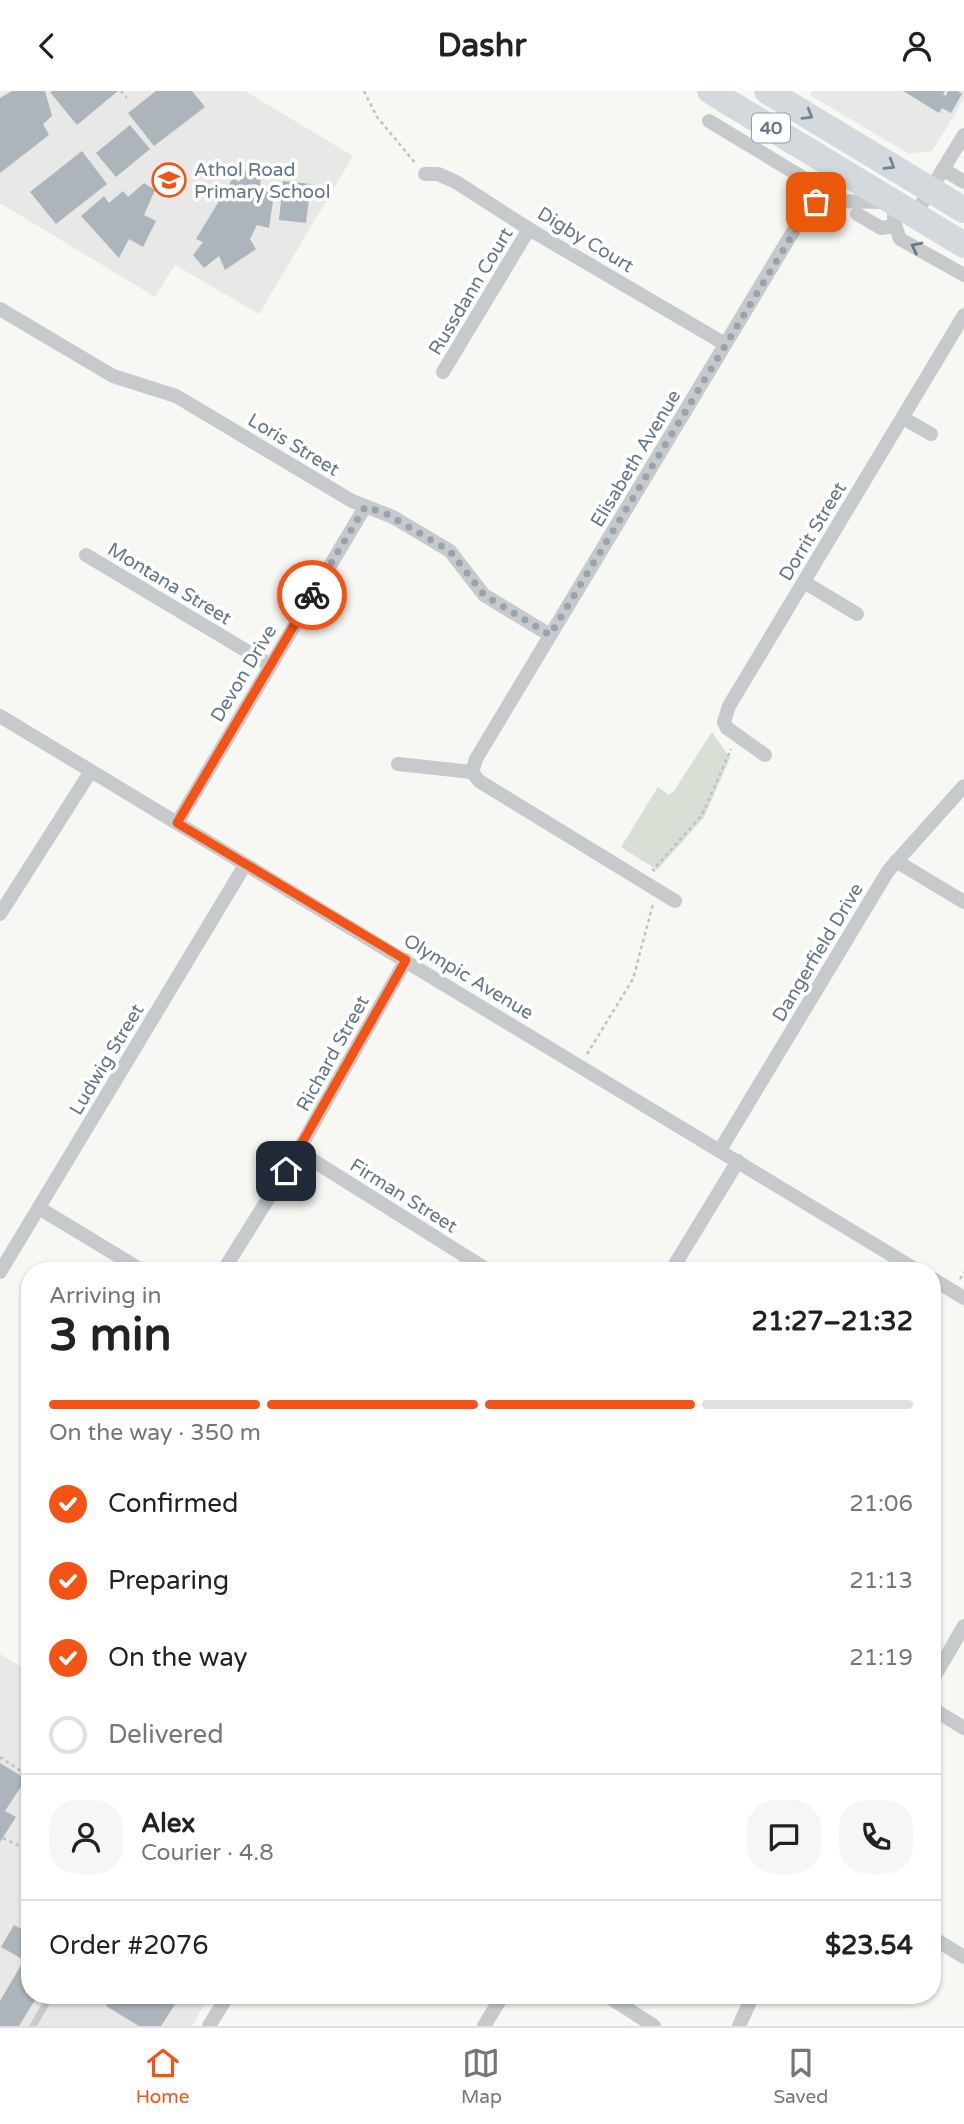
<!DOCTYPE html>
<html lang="en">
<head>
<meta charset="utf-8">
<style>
  :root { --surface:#fff; --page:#f6f6f6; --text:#222; --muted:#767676; --line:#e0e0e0; --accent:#f45316 }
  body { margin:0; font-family:"Varela Round",sans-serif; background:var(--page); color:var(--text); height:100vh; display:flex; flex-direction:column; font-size:26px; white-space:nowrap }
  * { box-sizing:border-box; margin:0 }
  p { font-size:23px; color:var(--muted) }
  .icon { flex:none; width:38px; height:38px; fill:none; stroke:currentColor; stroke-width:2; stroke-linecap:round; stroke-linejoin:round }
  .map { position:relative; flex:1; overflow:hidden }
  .drawer { position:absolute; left:21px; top:1171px; width:920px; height:742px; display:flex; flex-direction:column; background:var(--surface); border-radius:28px; box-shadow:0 2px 5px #0004 }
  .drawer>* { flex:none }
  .pin { position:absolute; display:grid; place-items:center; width:60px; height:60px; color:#fff; margin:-30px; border-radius:14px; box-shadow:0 4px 10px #0006 }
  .courier { position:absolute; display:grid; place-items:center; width:70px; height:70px; margin:-35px; border:5px solid #f45316; border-radius:50%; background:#fff; color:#222; box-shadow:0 2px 9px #0007 }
  .overview em { font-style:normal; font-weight:700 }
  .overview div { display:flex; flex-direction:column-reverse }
  .overview { display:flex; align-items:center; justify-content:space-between; height:119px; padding:0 28px }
  h1 { font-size:46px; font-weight:700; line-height:52px }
  .bar { display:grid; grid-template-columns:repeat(4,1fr); gap:10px 7px; align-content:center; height:84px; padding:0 28px }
  .bar i { height:9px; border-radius:5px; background:var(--line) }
  .bar .current { background:var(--accent) }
  .bar p { grid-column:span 4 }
  .line { display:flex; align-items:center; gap:18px; padding:0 28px; border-top:2px solid var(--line) }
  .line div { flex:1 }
  .round { display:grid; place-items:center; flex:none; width:74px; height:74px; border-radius:28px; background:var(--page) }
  ol { padding:0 28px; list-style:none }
  li { display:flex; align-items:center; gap:21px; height:77px }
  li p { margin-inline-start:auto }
  li .icon { padding:7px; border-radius:50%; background:var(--accent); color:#fff; stroke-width:4 }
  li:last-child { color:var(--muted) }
  li i { width:38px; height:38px; border:4px solid var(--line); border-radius:50% }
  header { display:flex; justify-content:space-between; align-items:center; height:91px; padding:0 28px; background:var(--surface); font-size:32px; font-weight:700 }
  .tabs { display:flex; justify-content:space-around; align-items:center; height:98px; border-top:2px solid var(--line); background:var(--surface); font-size:19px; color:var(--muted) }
  .tabs a { display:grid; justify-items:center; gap:4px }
  .tabs .current { color:var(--accent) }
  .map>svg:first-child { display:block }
  .built { fill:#e8e9e7 }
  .green { fill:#d8dfd4 }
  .building { fill:#acb5bb }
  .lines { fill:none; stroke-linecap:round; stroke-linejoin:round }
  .path { stroke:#bfc2c4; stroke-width:2.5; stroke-dasharray:3.5 3.5; stroke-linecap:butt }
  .lane { stroke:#c6cacd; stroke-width:7 }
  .street { stroke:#c6cacd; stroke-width:14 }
  .highway { stroke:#d4d9dd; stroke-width:26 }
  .oneway { stroke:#748594 }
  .oneway2 { stroke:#687a8a }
  .done { stroke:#97a3ad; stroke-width:7; stroke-dasharray:0 12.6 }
  .route { stroke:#f45316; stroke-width:9 }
  .labels { text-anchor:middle; stroke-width:7; stroke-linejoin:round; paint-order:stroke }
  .shield { fill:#fff; stroke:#929fab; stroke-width:2 }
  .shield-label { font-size:18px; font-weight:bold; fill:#637687 }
  .poi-label { font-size:19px; fill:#637687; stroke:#fff; text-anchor:start }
  .street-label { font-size:19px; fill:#637687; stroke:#fff }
</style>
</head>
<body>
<header><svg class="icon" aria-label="back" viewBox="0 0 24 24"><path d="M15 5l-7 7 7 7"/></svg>Dashr<svg class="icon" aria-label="person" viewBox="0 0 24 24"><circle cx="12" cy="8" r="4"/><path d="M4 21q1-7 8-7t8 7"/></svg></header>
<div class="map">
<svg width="964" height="1935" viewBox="0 0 964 1935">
  <rect width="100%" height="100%" fill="#f7f7f3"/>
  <!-- built -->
  <g class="built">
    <path d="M0,0H245L353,65L259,223L175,174L155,206L0,112Z"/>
    <path d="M812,0H964V8L932,60L909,63L810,4Z"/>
    <path d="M0,1563L30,1581V1904H210L192,1935H0Z"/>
  </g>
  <!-- green -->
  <path class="green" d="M712,641L730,667L704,726L657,779L621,756L658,696L669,704L674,700Z"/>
  <!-- building -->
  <g class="building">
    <path d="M12,0H45L52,25L43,33L49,44L0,82V7Z"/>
    <path d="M52,0H118L77,34L50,1Z"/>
    <path d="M156,0H192L205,16L154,55L128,22Z"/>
    <path d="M903,0H945L943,3L946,5L948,0H958L962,3L951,22L942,17L939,22Z"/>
    <path d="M130,34L150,58L116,86L96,62Z"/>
    <path d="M82,60L107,93L56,133L30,101Z"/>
    <path d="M249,74H262L260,96L275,97L269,137L257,134L250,148L256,158L225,179L219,165L204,177L193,164L203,151L196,148L233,87L239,91Z"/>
    <path d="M283,90L311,93L306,132L279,129Z"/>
    <path d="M144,92L155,99L144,124L156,130L143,156L129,148L119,167L81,125L104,105L109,112L123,100L128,106Z"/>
    <path d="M0,1672L26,1688L5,1720L16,1726L0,1751Z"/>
    <path d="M14,1834L30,1843V1904H38L19,1935H0V1910L24,1869L1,1856Z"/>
    <path d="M113,1904H181L161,1935H139L106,1915Z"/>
  </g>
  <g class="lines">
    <!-- path -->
    <g class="path">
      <path d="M121,0L127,7"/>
      <path d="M364,0L377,26L416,73"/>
      <path d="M655,780L653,779L702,724L731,658"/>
      <path d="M587,963L633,888L653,813"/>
      <path d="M960,1188L964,1181"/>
      <path d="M0,1666L30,1686"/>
      <path d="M3,1747L30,1760"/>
    </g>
    <!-- lane -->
    <path class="lane" d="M33,1935L51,1904"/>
    <!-- street -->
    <g class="street">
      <path d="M709,30L820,97"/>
      <path d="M943,78L964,91"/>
      <path d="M425,83H438L456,91L529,138L725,253"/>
      <path d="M894,111V131L900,148L964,184"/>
      <path d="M811,113L824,110L885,111"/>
      <path d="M857,123L881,137L895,135"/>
      <path d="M915,124L964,44"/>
      <path d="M0,218L113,285L176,305L352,410L393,426L450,460L484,504L550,544"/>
      <path d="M443,281L529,138"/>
      <path d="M903,327L931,343"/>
      <path d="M86,464L270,574"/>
      <path d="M804,491L857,523"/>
      <path d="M0,625L918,1180"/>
      <path d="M765,664L727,637L724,631L729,615L964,224"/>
      <path d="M398,673L472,681L479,690L675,810"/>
      <path d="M472,681L476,668L833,74"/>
      <path d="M177,732L365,416"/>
      <path d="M896,770L964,811"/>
      <path d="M0,823L91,680"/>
      <path d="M720,1059L888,780L964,695"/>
      <path d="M298,1060L489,1180"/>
      <path d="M39,1117L143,1180"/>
      <path d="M223,1180L298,1060L406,869"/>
      <path d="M671,1180L738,1070"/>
      <path d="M0,1181L245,774"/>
      <path d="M933,1188L964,1207"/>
      <path d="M933,1588L964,1535"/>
      <path d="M933,1618L964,1637"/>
      <path d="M933,1847L964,1866"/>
      <path d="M606,1904L654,1935"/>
      <path d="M209,1935L228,1904"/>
      <path d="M484,1935L503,1904"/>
      <path d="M739,1935L753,1904"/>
    </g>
    <!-- highway -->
    <g class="highway">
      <path d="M710,0L964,154"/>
      <path d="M767,0L964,119"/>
    </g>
  </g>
  <!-- one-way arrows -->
  <defs><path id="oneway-chevron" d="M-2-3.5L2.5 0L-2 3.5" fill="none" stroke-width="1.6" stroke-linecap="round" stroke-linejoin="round" transform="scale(1.75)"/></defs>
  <g class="oneway">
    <use href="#oneway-chevron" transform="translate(808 24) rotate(31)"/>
    <use href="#oneway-chevron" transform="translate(890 74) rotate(31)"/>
  </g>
  <use class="oneway2" href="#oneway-chevron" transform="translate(916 156) rotate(-153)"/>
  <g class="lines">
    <!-- done -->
    <path class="done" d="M312,504L365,416L385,422L450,460L484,504L550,544L811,113L816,111"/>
    <!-- route -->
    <path class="route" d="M286,1080L406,869L177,732L312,504"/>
  </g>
  <!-- icons -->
  <defs>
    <symbol id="school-ring" viewBox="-11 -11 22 22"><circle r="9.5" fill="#fff" stroke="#f45316" stroke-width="1.5"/><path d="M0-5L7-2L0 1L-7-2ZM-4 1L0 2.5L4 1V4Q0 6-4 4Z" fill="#f45316"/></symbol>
  </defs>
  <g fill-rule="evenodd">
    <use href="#school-ring" x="150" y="70" width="38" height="38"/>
  </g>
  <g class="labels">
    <!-- shield labels -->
    <rect class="shield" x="752" y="22.5" width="38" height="29" rx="5"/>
    <g class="shield-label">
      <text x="771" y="43">40</text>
    </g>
    <!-- poi labels -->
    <g class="poi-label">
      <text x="194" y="85">Athol Road<tspan x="194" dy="22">Primary School</tspan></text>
    </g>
    <!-- street labels -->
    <g class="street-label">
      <text transform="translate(586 148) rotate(31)" y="7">Digby Court</text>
      <text transform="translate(470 200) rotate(-59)" y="7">Russdann Court</text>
      <text transform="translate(294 353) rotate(31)" y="7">Loris Street</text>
      <text transform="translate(635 367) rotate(-59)" y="7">Elisabeth Avenue</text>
      <text transform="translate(812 440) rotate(-59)" y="7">Dorrit Street</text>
      <text transform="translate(170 492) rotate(31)" y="7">Montana Street</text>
      <text transform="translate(243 582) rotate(-59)" y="7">Devon Drive</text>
      <text transform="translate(817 861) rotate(-59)" y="7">Dangerfield Drive</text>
      <text transform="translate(469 885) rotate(31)" y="7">Olympic Avenue</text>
      <text transform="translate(332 962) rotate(-61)" y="7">Richard Street</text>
      <text transform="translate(106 968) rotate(-59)" y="7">Ludwig Street</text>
      <text transform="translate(404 1104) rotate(32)" y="7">Firman Street</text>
    </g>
  </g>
</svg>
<div class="pin" style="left:816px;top:111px;background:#ea580c"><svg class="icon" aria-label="bag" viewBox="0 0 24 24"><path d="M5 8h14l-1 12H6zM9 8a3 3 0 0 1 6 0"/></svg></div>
<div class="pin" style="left:286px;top:1080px;background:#1f2937"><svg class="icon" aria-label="home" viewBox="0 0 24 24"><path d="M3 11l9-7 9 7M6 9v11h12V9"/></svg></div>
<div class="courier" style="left:312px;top:504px"><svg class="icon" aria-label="bike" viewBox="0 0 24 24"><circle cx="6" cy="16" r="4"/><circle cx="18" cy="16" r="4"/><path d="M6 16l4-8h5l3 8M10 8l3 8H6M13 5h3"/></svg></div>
<section class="drawer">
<div class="overview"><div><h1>3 min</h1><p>Arriving in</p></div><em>21:27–21:32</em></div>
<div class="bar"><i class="current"></i><i class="current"></i><i class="current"></i><i></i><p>On the way · 350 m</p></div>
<ol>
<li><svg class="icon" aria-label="check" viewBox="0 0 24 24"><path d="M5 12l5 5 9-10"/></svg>Confirmed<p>21:06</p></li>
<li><svg class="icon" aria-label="check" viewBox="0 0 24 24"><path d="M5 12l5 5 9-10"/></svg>Preparing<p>21:13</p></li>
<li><svg class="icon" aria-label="check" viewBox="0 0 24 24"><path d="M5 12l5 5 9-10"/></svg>On the way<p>21:19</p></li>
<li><i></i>Delivered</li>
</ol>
<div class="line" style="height:126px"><a class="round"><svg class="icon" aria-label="person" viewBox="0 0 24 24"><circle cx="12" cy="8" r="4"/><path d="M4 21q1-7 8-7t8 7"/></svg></a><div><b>Alex</b><p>Courier · 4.8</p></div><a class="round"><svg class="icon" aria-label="chat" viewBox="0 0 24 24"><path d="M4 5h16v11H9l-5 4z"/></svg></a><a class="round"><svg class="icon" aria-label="phone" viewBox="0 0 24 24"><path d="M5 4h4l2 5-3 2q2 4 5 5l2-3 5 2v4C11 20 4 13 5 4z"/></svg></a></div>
<div class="line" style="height:91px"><div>Order #2076</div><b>$23.54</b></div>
</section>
</div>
<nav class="tabs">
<a class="current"><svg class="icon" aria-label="home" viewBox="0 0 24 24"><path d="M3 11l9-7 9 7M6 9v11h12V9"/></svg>Home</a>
<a><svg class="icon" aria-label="map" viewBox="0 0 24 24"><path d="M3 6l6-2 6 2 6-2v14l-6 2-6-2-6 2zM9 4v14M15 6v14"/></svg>Map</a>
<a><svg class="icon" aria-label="saved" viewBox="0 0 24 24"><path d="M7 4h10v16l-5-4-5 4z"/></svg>Saved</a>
</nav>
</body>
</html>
